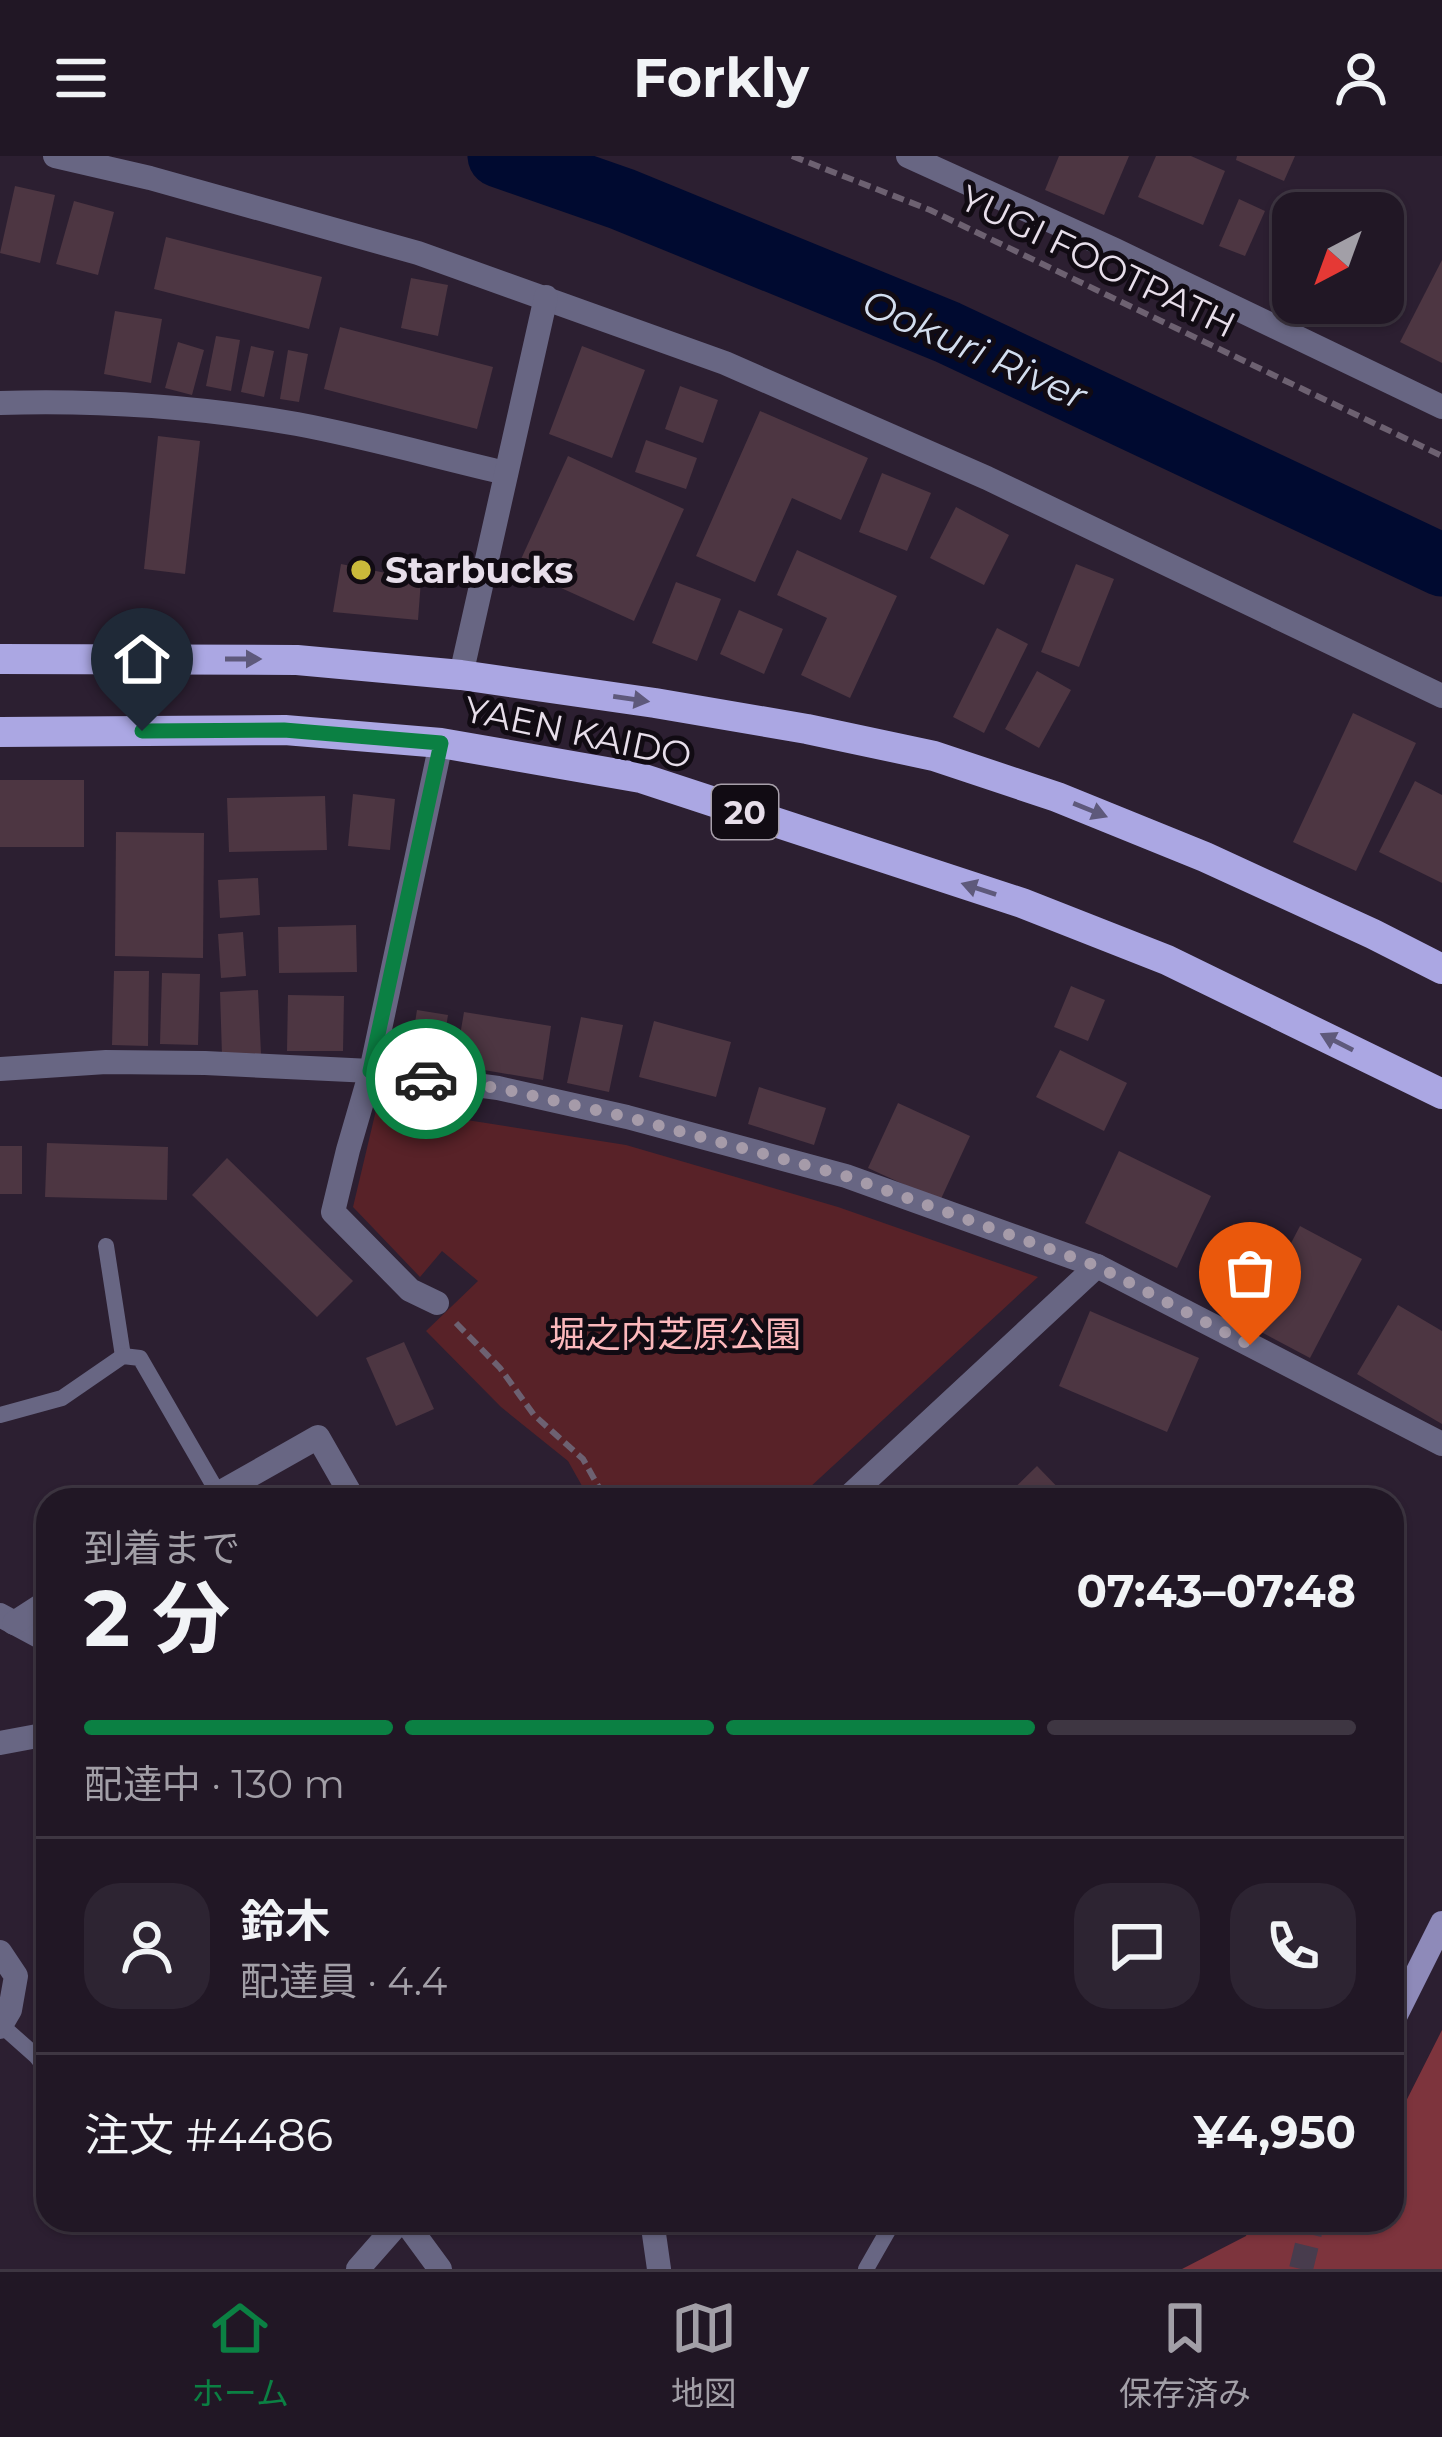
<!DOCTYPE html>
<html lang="ja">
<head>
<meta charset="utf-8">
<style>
  :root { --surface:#211725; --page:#2d2432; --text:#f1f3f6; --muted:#a29fa7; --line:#3e3642; --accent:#0b8043 }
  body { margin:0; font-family:Montserrat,"Noto Sans JP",sans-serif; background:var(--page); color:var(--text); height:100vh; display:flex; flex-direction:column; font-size:45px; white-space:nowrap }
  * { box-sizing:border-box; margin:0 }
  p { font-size:39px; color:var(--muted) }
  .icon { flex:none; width:66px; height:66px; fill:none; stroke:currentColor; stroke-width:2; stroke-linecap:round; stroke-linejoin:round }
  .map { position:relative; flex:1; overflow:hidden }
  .drawer { position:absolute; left:36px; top:1332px; width:1368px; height:744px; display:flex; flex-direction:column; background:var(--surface); border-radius:36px; box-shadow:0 3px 9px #0004,0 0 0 3px var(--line) }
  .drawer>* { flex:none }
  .needle { width:78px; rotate:221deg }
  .buttons { position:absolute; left:1272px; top:36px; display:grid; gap:24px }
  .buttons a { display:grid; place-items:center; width:132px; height:132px; border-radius:24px; background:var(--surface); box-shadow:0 3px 9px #0004,0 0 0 3px var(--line); font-size:60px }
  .pin { position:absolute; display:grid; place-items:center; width:102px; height:102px; color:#fff; margin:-123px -51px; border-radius:50% 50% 50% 0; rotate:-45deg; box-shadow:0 0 12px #0007 }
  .pin .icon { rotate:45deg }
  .courier { position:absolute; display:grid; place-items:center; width:120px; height:120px; margin:-60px; border:9px solid #0b8043; border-radius:50%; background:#fff; color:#222; box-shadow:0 3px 15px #0007 }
  .head em { font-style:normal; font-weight:700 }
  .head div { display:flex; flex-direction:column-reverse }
  .head { display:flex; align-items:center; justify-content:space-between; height:204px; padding:0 48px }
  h1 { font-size:78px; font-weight:700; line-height:90px }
  .bar { display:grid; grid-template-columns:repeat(4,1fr); gap:18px 12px; align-content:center; height:144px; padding:0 48px }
  .bar i { height:15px; border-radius:9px; background:var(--line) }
  .bar .selected { background:var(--accent) }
  .bar p { grid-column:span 4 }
  .line { display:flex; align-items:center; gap:30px; padding:0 48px; border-top:3px solid var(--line) }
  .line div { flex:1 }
  .round { display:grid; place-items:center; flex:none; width:126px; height:126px; border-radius:36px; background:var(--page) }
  header { display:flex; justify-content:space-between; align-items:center; height:156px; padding:0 48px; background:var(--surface); font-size:54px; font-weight:700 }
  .dock { display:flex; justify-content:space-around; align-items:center; height:168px; border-top:3px solid var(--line); background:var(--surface); font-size:33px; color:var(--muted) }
  .dock a { display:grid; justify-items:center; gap:6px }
  .dock .selected { color:var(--accent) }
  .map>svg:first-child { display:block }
  .green { fill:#582228 }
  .forest { fill:#7d343d }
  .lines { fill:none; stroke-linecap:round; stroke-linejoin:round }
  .river { stroke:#000a30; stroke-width:63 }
  .building { fill:#4d3642 }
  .secondary-tunnel { stroke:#483c4d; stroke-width:24; stroke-dasharray:24 12; stroke-linecap:butt }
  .path { stroke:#6d6171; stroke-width:6; stroke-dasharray:12 6; stroke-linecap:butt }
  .service { stroke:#686683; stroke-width:16 }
  .minor { stroke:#686683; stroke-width:24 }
  .secondary { stroke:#8e8ab9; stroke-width:24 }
  .primary { stroke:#aba7e3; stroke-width:30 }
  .oneway { fill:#5e597b }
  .done { stroke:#a69ba9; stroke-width:12; stroke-dasharray:0 21.6 }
  .route { stroke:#0b8043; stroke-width:15 }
  .poi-dot { fill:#caba3a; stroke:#110b13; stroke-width:4.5 }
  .labels { text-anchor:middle; stroke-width:10; stroke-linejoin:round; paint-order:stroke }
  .shield { fill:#110b13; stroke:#a79faa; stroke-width:3 }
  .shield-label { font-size:33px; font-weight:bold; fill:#e7deea }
  .street-label { font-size:36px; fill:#e7deea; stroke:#110b13 }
  .poi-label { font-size:36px; font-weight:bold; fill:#e7deea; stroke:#110b13; text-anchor:start }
  .park-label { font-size:36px; fill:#fcb8bc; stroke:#110b13 }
  .water-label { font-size:39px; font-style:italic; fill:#d2ddee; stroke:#110b13 }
</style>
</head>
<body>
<header><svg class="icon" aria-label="menu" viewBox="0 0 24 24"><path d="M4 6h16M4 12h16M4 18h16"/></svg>Forkly<svg class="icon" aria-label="person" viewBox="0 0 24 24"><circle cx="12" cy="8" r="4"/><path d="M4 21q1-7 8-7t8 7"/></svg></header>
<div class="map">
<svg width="1442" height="2113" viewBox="0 0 1442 2113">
  <rect width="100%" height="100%" fill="#2c1f31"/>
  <!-- green -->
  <path class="green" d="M377,950L626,989L838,1051L1038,1121L796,1344H590L568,1305L501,1251L426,1175L478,1125L442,1095L420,1121L353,1051Z"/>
  <!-- forest -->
  <path class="forest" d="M1442,1874V2113H1182L1246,2080L1252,2064H1392V1966L1395,1967Z"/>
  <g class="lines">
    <!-- river -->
    <path class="river" d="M499,0L622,43L947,176L1442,409"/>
  </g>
  <!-- building -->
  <g class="building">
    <path d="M1059,0H1129L1104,59L1045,34Z"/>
    <path d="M1156,0H1191L1225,15L1203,69L1138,41Z"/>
    <path d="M1237,0H1295L1284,25L1236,4Z"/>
    <path d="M15,30L55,39L40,107L0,97Z"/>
    <path d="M1239,43L1265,55L1245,100L1219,90Z"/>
    <path d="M74,45L114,56L98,119L56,108Z"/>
    <path d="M166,81L322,121L309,173L154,133Z"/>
    <path d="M1442,104V207L1400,186Z"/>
    <path d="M411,122L448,129L438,180L401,172Z"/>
    <path d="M115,155L162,163L151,227L104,218Z"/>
    <path d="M340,171L493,211L477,273L324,233Z"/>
    <path d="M216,180L240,184L231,235L206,230Z"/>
    <path d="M178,186L204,194L192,239L165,232Z"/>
    <path d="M251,190L274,195L264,241L241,236Z"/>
    <path d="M582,190L645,214L612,302L549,278Z"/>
    <path d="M288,194L308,198L299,246L280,243Z"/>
    <path d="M680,230L718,244L703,287L665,273Z"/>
    <path d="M760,255L868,302L841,364L792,342L755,426L696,400Z"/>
    <path d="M158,280L200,285L185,418L144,413Z"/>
    <path d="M646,284L697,302L686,333L635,316Z"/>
    <path d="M568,300L684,353L634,465L517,412Z"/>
    <path d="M882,317L931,337L907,395L859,376Z"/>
    <path d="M956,351L1009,379L984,429L930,402Z"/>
    <path d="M797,394L897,440L850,542L801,519L827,462L777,439Z"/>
    <path d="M341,408L421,424L418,464L333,456Z"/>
    <path d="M1076,408L1114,423L1079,511L1041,496Z"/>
    <path d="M676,426L721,443L697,505L652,487Z"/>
    <path d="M739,454L783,473L764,518L720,498Z"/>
    <path d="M997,472L1028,488L984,577L953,561Z"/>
    <path d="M1037,515L1071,534L1039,592L1005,573Z"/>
    <path d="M1353,557L1416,587L1356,715L1293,686Z"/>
    <rect x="0" y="624" width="84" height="67"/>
    <path d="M1415,625L1442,639V727L1379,696Z"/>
    <path d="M353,638L395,643L390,694L348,690Z"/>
    <path d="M325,640L327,694L229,696L227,642Z"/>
    <path d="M116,676L204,677L203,802L115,800Z"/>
    <path d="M258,722L260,759L220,762L218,724Z"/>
    <path d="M356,769L357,816L279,817L278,771Z"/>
    <path d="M243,776L246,820L221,822L218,778Z"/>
    <path d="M114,815H149L148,890L112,889Z"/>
    <path d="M162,817L200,818L198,889L160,888Z"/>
    <path d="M1071,830L1105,844L1088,885L1054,871Z"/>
    <path d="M258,834L261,898L222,900L220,836Z"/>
    <path d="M288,839L344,840L343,895H287Z"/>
    <path d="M417,854L448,859L440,910L409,904Z"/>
    <path d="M464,856L551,870L543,924L455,909Z"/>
    <path d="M581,861L623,869L609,936L567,927Z"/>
    <path d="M654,865L731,886L716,941L639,921Z"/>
    <path d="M1060,894L1127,927L1104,975L1036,941Z"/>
    <path d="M759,931L826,952L814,989L748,968Z"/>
    <path d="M898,947L970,980L940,1045L868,1012Z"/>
    <path d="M47,987L168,991L167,1044L45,1041Z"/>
    <rect x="0" y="990" width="22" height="48"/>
    <path d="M1119,995L1211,1040L1177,1112L1085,1067Z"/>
    <path d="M227,1002L353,1125L317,1161L192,1039Z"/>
    <path d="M1300,1070L1362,1103L1310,1202L1248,1169Z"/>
    <path d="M1398,1149L1442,1175V1268L1357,1218Z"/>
    <path d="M1090,1155L1199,1202L1167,1276L1059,1230Z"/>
    <path d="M404,1186L434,1253L396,1270L366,1202Z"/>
    <path d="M1037,1310L1070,1344H1002Z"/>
  </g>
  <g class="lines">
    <!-- secondary-tunnel -->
    <path class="secondary-tunnel" d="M1301,2113L1313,2064"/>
    <!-- path -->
    <g class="path">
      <path d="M792,0L930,54L1442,300"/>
      <path d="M456,1167L500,1212L534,1259L583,1303L606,1344"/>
      <path d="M1388,2070V2064"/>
    </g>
    <!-- service -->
    <g class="service">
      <path d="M106,1090L123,1200"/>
      <path d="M0,1259L62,1242L123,1200L140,1202L218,1337"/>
      <path d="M1,1869L36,1900L48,1915"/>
      <path d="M866,2113L894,2064"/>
    </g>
    <!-- minor -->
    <g class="minor">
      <path d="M55,0L150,22L418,97L725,207L987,322L1442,540"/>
      <path d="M908,0L1115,94L1442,251"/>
      <path d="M0,247C99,244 200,251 297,268C367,281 437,301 506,317"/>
      <path d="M461,519L546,141"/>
      <path d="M0,913L106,906L205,907L371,915L498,932L627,961L846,1020L1097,1110L1442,1288"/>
      <path d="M437,1147L410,1134L333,1056L348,994L371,915L441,587"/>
      <path d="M207,1344L318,1281L354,1344"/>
      <path d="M845,1344L1097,1110"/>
      <path d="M0,1459L48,1485"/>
      <path d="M14,1467L48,1445"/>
      <path d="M0,1587L48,1578"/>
      <path d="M0,1796L16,1820L10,1854L0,1871"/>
      <path d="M404,2064L440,2113"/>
      <path d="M652,2064L659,2113"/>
      <path d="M358,2113L401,2064"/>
    </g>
    <!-- secondary -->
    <path class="secondary" d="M1392,1867L1442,1767"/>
    <!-- primary -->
    <g class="primary">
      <path d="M0,503L297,504L461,519L655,547L807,573L934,600L1057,641L1205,701L1373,778L1442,813"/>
      <path d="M0,576L285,574L441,587L641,622L1022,747L1167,804L1442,938"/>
    </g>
  </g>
  <!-- one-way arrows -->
  <defs><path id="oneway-solid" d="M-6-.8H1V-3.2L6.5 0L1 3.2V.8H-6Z" transform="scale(3)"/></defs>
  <g class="oneway">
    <use href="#oneway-solid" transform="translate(243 503)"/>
    <use href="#oneway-solid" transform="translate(631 543) rotate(8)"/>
    <use href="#oneway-solid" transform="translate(1090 654) rotate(22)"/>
    <use href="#oneway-solid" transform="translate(979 733) rotate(-162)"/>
    <use href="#oneway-solid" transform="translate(1337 886) rotate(-153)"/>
  </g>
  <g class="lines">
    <!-- done -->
    <path class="done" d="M426,923L498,932L627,961L846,1020L1097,1110L1250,1189"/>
    <!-- route -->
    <path class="route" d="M142,575L284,574L441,587L370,915L426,923"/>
  </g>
  <!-- markers -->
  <circle class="poi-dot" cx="361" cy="414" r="12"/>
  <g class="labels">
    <!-- shield labels -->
    <rect class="shield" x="712" y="629" width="66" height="54" rx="9"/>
    <g class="shield-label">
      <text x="745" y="668">20</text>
    </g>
    <!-- street labels -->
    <g class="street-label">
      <text transform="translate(1098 105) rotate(26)" y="13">YUGI FOOTPATH</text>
      <text transform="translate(578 576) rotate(12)" y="13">YAEN KAIDO</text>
    </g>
    <!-- poi labels -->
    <g class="poi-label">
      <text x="385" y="427">Starbucks</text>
    </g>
    <!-- park labels -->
    <g class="park-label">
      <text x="675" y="1191">堀之内芝原公園</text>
    </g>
    <!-- water labels -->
    <g class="water-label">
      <text transform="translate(975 193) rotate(24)" y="14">Ookuri River</text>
    </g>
  </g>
</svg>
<div class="buttons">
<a><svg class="needle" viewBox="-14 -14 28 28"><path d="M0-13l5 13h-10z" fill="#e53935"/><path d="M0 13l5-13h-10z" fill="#a29fa7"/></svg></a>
</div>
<div class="pin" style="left:1250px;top:1189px;background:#ea580c"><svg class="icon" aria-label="bag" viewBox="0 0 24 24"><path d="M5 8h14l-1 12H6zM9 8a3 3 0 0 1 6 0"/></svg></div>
<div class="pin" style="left:142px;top:575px;background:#1f2937"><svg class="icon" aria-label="home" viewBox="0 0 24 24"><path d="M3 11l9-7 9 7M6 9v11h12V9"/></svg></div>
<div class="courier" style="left:426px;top:923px"><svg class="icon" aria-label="car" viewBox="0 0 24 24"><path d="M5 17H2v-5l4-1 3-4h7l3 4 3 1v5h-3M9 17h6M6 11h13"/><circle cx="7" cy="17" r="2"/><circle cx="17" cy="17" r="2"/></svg></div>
<section class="drawer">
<div class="head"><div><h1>2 分</h1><p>到着まで</p></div><em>07:43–07:48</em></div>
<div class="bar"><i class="selected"></i><i class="selected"></i><i class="selected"></i><i></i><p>配達中 · 130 m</p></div>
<div class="line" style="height:216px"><a class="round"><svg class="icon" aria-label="person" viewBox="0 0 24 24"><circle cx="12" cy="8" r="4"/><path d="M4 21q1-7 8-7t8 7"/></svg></a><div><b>鈴木</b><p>配達員 · 4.4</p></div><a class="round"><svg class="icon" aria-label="chat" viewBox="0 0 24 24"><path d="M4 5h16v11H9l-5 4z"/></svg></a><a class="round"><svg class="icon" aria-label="phone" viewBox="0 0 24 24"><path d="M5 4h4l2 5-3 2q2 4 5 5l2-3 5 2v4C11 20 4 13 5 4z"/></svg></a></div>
<div class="line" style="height:156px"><div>注文 #4486</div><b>¥4,950</b></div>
</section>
</div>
<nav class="dock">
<a class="selected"><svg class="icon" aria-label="home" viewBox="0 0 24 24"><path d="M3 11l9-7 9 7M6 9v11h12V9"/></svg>ホーム</a>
<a><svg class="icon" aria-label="map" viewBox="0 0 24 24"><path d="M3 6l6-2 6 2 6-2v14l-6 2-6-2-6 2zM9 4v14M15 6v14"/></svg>地図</a>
<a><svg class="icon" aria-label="saved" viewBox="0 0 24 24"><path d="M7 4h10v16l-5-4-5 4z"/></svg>保存済み</a>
</nav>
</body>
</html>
